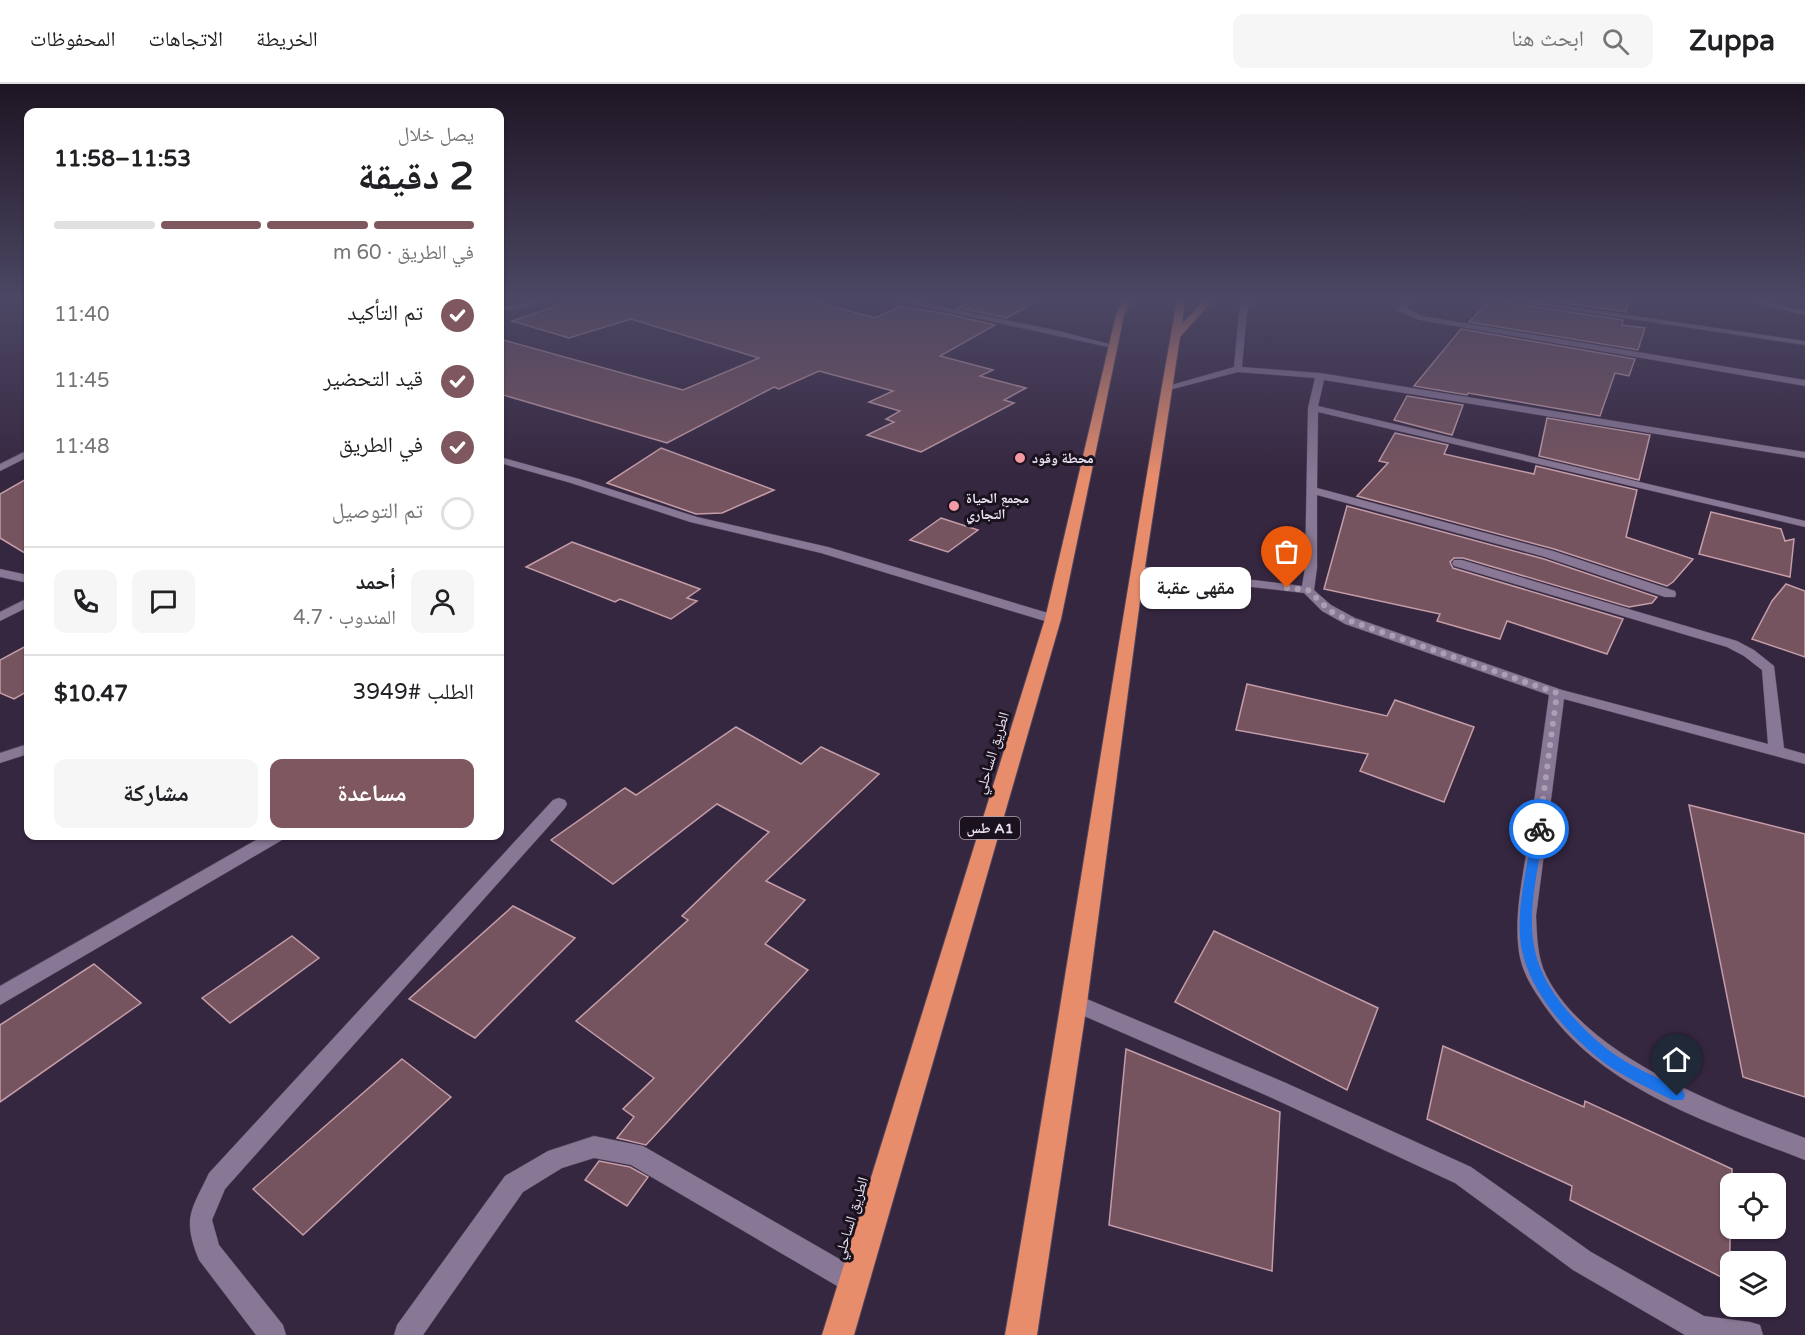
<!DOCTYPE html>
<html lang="ar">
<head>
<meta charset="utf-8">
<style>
  :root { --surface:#fff; --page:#f6f6f6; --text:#202124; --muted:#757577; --line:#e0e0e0; --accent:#7f575e }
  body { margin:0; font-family:"Varela Round","Noto Naskh Arabic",sans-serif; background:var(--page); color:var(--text); direction:rtl; height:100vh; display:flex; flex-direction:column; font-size:22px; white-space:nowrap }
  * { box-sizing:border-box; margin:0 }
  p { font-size:20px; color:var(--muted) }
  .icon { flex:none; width:33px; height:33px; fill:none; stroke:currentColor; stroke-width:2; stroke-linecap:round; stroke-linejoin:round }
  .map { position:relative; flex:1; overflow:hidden; direction:ltr }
  .panel { position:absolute; left:24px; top:24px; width:480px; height:732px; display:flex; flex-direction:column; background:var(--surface); border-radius:12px; box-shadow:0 2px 4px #0004; direction:rtl }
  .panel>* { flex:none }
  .controls { position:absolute; left:1720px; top:1089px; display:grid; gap:12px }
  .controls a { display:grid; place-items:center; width:66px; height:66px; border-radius:12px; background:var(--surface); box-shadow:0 2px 4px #0004; font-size:30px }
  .pin { position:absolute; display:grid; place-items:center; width:51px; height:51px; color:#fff; margin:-62px -26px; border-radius:50% 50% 50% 0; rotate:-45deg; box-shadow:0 0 6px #0007 }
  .pin .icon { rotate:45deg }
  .courier { position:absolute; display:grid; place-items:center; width:60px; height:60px; margin:-30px; border:4px solid #1a73e8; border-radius:50%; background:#fff; color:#222; box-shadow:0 2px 8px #0007 }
  .bubble { position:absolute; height:42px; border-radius:12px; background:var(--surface); box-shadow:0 2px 4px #0004; font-size:20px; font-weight:700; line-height:42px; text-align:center; direction:rtl }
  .summary em { font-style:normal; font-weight:700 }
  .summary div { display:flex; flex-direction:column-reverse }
  .summary { display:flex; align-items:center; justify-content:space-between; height:102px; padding:0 30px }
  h1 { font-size:39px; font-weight:700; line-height:45px }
  .bar { display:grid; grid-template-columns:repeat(4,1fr); gap:9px 6px; align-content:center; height:72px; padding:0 30px }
  .bar i { height:8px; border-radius:4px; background:var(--line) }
  .bar .selected { background:var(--accent) }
  .bar p { grid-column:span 4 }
  .line { display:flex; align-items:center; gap:15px; padding:0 30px; border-top:2px solid var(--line) }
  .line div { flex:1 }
  .round { display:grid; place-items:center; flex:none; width:63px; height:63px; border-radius:12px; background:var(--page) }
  ol { padding:0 30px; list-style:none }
  li { display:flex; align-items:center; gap:18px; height:66px }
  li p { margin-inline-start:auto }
  li .icon { padding:6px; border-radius:50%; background:var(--accent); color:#fff; stroke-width:4 }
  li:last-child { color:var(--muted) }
  li i { width:33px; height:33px; border:3px solid var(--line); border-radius:50% }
  .button { display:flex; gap:12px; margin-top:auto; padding:12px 30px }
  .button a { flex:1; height:69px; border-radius:12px; background:var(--accent); color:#fff; font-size:24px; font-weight:700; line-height:69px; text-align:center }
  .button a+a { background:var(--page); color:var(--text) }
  header { display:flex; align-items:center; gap:36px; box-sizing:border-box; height:84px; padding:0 30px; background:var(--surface); border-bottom:2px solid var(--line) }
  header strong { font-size:28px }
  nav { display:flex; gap:33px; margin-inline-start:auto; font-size:21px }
  .search { width:420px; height:54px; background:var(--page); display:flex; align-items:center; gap:15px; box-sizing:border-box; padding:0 21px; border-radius:12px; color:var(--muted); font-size:22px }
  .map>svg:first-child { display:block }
  .building { fill:#76545f; stroke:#c49da8; stroke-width:1.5 }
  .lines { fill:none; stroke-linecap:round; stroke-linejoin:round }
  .street-casing { stroke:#52465c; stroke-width:1 }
  .secondary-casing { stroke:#52465c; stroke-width:1 }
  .highway-casing { stroke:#52465c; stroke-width:2 }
  .street { fill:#887795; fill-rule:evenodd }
  .secondary { fill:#887795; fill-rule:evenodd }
  .highway { fill:#e78d6c; fill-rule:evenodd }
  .route { fill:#1a73e8 }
  .done { stroke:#aba0b3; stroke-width:6; stroke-dasharray:0 10.8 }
  .poi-dot { fill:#f49aa4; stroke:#1a131f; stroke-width:2 }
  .labels { text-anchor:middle; stroke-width:6; stroke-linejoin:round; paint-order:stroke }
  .far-poi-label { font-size:14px; font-weight:bold; fill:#eae1f1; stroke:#1a131f; text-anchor:start }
  .shield { fill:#1a131f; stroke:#aca3b2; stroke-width:1.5 }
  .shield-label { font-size:14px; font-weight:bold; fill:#eae1f1 }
  .street-label { font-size:15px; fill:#eae1f1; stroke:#1a131f }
</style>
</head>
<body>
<header>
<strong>Zuppa</strong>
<div class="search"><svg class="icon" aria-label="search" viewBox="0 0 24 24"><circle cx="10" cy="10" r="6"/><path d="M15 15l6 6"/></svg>ابحث هنا</div>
<nav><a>الخريطة</a><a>الاتجاهات</a><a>المحفوظات</a></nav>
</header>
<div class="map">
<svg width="1805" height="1251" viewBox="0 0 1805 1251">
  <rect width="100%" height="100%" fill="#362740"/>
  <!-- building -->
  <g class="building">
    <path d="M574,216H808L875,234L901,222L947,230L995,241L940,272L993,286L980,292L1026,304L1004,316L1014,319L921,368L867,351L894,338L886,335L900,327L869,318L893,307L819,287L779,305L774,303L667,359L500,310V255L683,306L759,274L631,235L569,254L512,237Z"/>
    <path d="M971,216H1038L1007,234L958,224Z"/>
    <path d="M1490,216L1623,236L1622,241L1645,244L1638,266L1469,238Z"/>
    <path d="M1543,216H1629L1626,228Z"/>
    <path d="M1461,245L1635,275L1629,292L1615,289L1600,332L1468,309L1467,311L1414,302Z"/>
    <path d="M1407,312L1463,321L1452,351L1394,336Z"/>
    <path d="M1547,334L1650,351L1639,396L1539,372Z"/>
    <path d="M1395,349L1448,361L1444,370L1534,390L1536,382L1637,406L1626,453L1693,475L1673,498L1667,502L1554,465L1357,412L1388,379L1379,377Z"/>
    <path d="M661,364L774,406L722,429L696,430L607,399Z"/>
    <path d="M28,394V471L0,454V410Z"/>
    <path d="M1347,422L1544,475L1657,513L1652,519L1629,523L1463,474H1454L1450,478L1453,484L1623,535L1607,570L1507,537L1500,555L1437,537L1440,530L1324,505Z"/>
    <path d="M1711,428L1781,445L1785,457L1794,455L1790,493L1699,470Z"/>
    <path d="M941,434L978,446L948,468L910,456Z"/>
    <path d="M572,458L700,505L687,514L697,517L671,535L620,515L615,518L526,483Z"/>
    <path d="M1786,500L1805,507V573L1752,555L1772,517Z"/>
    <path d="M28,561V607L14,615L0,609V576Z"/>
    <path d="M1247,600L1387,632L1395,616L1474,643L1444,718L1360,687L1368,670L1236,646Z"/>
    <path d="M736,643L801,680L821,663L879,690L766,797L805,816L765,860L808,886L646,1061L617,1054L634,1033L623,1025L654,994L576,937L688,836L682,832L769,748L717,720L613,800L551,756L625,704L636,711Z"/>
    <path d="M1689,721L1805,750V1013L1743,993Z"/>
    <path d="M513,822L575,854L475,954L409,915Z"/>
    <path d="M1214,847L1378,924L1347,1006L1175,918Z"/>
    <path d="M292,852L319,874L230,939L202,914Z"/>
    <path d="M94,880L141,919L0,1018V941Z"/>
    <path d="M1443,962L1584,1023L1585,1017L1732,1085L1729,1197L1570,1116L1572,1102L1427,1035Z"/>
    <path d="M1126,965L1280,1028L1272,1187L1109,1141Z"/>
    <path d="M402,975L451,1013L303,1151L253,1105Z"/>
    <path d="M599,1077L630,1083L648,1093L627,1122L585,1096Z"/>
  </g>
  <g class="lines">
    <defs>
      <g id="street">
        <path d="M538,216H552L515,226H500V222H515Z"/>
        <path d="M893,216H909L1059,247L1117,262L1113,264Z"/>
        <path d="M1244,216H1251L1247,228L1242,283L1320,289L1805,368V374L1324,296L1318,322L1805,437V443L1318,328L1317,404L1553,467L1675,507L1676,510L1675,513H1665L1545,473L1317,411V484L1314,506L1331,521L1355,534L1562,606L1768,660L1762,586L1744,572L1727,563L1454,482L1452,479L1454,476H1462L1737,557L1754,566L1774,582L1784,664L1805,670V680L1564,615L1536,832C1537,851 1537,873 1546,891C1587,974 1723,1023 1805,1054V1076C1713,1040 1602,1006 1544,921C1532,904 1522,888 1519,868C1514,833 1522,798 1527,764C1535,713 1542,662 1549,611L1345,540L1322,527L1304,509L1138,490L1132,486L1138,482L1302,502L1305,484L1308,324L1315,294L1238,288L1165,307L1161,304L1234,283L1239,228Z"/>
        <path d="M1405,216H1413L1406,224L1422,232L1805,296V302L1420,236L1398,227Z"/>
        <path d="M1504,216H1525L1805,257V261Z"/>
        <path d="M1745,216H1759L1805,227V231Z"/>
        <path d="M500,373L579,395L697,433L828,463L1058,532L1060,535L1053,539L1048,538L821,469L690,438L571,399L500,379Z"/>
        <path d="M0,485L28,491V499L0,493Z"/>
        <path d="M28,514V523L0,537V528Z"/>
        <path d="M28,660V670L0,679V669Z"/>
        <path d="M559,714L565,716L567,720L565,724L225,1105L212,1136L219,1161L283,1241L286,1251H256L199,1176C182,1134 191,1127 209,1089L553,716Z"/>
        <path d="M263,752H285L282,756L0,921V902Z"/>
        <path d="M1075,910L1286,999L1471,1083L1591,1168L1704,1232L1750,1238L1760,1241L1763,1251H1685L1573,1186L1455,1099L1270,1013L1068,925L1065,919L1068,913Z"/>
        <path d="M594,1052L643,1062L862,1188L866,1197L862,1206L853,1210L844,1206L631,1081L594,1074L562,1084L523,1108L423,1251H394L397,1241L505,1092L548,1067Z"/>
      </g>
      <path id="secondary" d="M28,366V373L0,387V380Z"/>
      <g id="highway">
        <path d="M1123,216H1132L1124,231L1061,535L854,1251H822L1045,535L1116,231Z"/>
        <path d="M1177,216H1185L1182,240L1204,216H1213L1180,253L1141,509L1087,919L1037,1251H1005C1065,907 1116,561 1177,216Z"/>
      </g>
    </defs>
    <!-- street casing -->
    <use href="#street" class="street-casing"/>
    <!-- secondary casing -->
    <use href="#secondary" class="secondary-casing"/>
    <!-- highway casing -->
    <use href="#highway" class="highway-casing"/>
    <!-- street -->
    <use href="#street" class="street"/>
    <!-- secondary -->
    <use href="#secondary" class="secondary"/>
    <!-- highway -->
    <use href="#highway" class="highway"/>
  </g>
  <!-- sky -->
  <linearGradient id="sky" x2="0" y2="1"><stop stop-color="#1e1523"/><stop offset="0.55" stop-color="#4c4764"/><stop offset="1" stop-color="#4c4764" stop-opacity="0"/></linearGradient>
  <rect width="1805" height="392" fill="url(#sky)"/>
  <!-- route -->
  <path class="route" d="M1539,741L1544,745C1539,783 1526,829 1535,867C1543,905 1577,941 1607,965C1628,982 1658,993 1683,1007L1685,1012L1683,1016H1672C1648,1003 1618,991 1597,973C1565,947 1531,908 1522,867C1514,829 1528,783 1533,745Z"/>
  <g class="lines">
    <!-- done -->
    <path class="done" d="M1287,504L1308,506L1330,527L1350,537L1557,609L1539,745"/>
  </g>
  <!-- markers -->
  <g class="poi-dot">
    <circle cx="1020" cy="374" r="6"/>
    <circle cx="954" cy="422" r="6"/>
  </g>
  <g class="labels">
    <!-- far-poi labels -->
    <g class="far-poi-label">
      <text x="1032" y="379">محطة وقود</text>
      <text x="966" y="419">مجمع الحياة<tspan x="966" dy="16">التجاري</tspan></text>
    </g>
    <!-- shield labels -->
    <rect class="shield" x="960" y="733" width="60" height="22" rx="4.5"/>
    <g class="shield-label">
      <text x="990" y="749">طس A1</text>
    </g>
    <!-- street labels -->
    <g class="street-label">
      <text transform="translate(992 669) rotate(-73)" y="5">الطريق الساحلي</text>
      <text transform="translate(851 1134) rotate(-73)" y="5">الطريق الساحلي</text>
    </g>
  </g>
</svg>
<div class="controls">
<a><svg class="icon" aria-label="locate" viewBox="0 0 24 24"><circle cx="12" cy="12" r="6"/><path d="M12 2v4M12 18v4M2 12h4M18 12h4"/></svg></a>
<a><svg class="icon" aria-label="layers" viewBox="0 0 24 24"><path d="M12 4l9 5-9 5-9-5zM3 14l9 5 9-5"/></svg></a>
</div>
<div class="pin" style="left:1287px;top:504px;background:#ea580c"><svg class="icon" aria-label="bag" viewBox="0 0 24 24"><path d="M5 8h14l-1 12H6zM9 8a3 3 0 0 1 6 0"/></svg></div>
<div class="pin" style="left:1677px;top:1012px;background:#1f2937"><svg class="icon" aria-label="home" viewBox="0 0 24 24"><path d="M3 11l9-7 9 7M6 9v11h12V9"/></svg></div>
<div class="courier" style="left:1539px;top:745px"><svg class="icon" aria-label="bike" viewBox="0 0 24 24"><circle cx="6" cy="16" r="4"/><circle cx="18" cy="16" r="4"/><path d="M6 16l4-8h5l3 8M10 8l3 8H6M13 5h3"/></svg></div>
<div class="bubble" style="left:1140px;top:483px;width:111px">مقهى عقبة</div>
<section class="panel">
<div class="summary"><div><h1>2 دقيقة</h1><p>يصل خلال</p></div><em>11:53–11:58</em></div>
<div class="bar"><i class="selected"></i><i class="selected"></i><i class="selected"></i><i></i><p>في الطريق · 60 m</p></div>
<ol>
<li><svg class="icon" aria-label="check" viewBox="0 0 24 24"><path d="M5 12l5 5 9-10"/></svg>تم التأكيد<p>11:40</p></li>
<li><svg class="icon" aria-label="check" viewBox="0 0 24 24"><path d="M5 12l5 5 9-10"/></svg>قيد التحضير<p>11:45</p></li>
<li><svg class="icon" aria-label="check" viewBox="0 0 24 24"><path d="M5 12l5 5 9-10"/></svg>في الطريق<p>11:48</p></li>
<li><i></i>تم التوصيل</li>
</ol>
<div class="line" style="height:108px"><a class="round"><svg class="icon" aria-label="person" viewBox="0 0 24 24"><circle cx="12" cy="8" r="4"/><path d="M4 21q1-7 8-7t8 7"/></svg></a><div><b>أحمد</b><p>المندوب · 4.7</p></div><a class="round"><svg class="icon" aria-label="chat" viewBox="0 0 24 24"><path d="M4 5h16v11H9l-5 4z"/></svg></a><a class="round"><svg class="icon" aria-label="phone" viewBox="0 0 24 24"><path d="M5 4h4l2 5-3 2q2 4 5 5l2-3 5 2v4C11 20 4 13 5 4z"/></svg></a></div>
<div class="line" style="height:78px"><div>الطلب #3949</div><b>$10.47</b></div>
<div class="button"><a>مساعدة</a><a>مشاركة</a></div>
</section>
</div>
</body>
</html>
